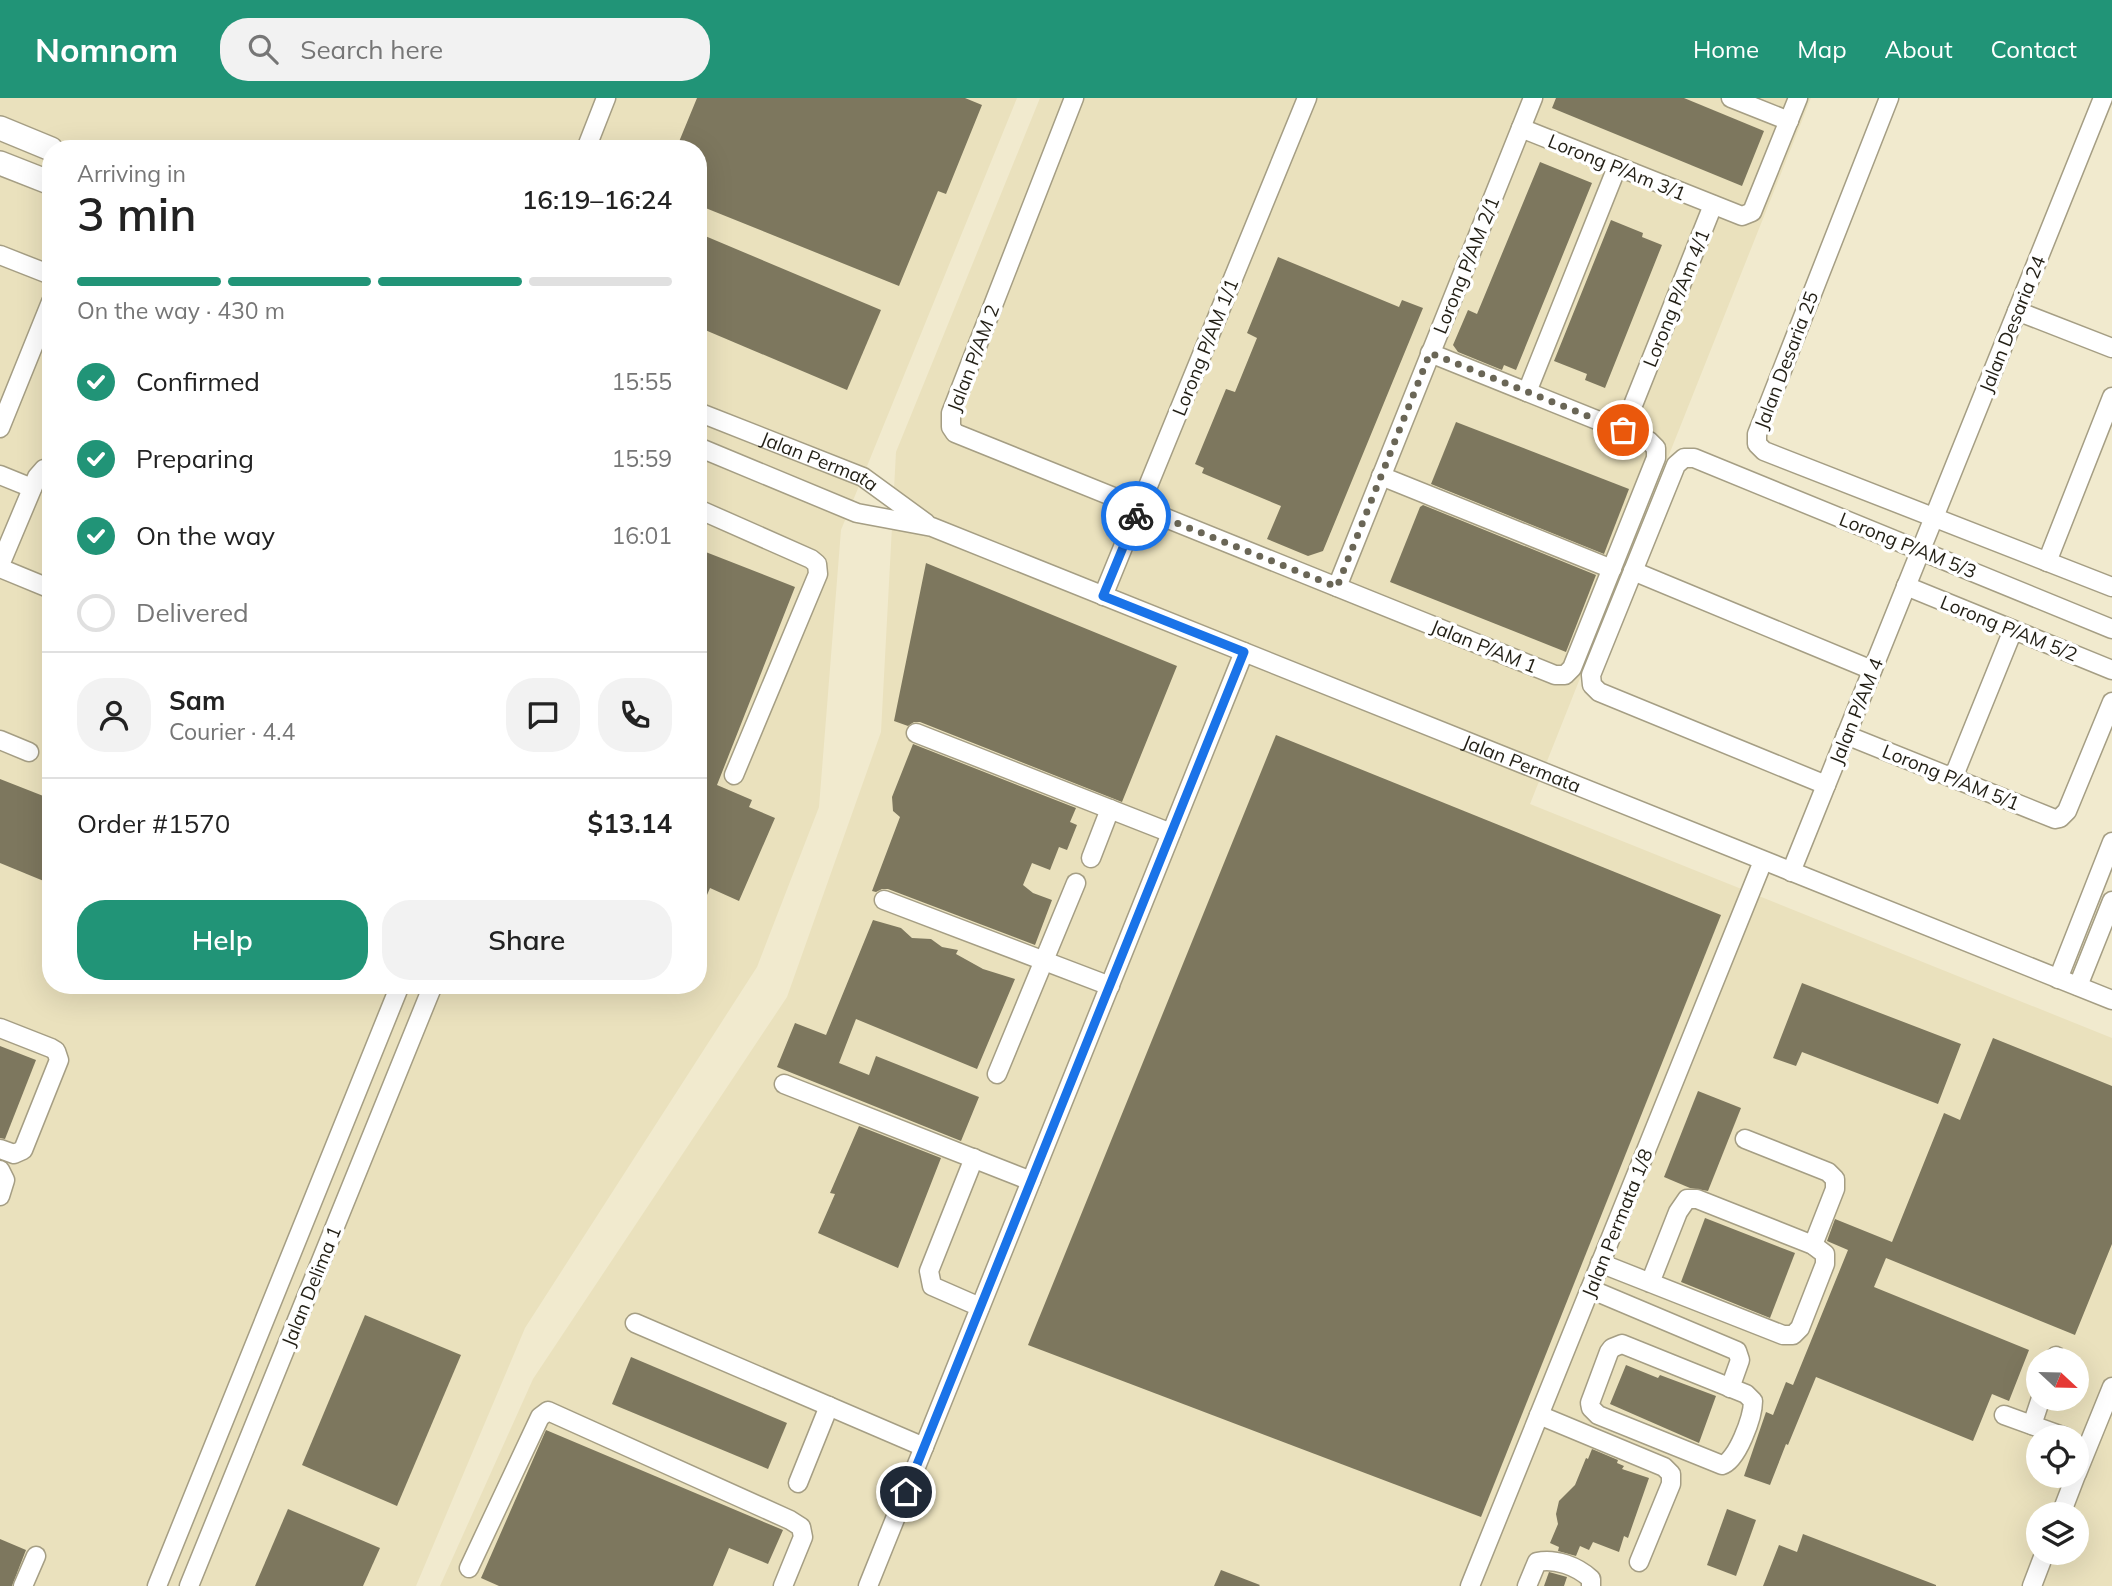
<!DOCTYPE html>
<html lang="en">
<head>
<meta charset="utf-8">
<style>
  :root { --surface:#fff; --page:#f2f2f2; --text:#222; --muted:#767676; --line:#e0e0e0; --accent:#219477 }
  body { margin:0; font-family:Mulish,sans-serif; background:var(--page); color:var(--text); height:100vh; display:flex; flex-direction:column; font-size:26px; white-space:nowrap }
  * { box-sizing:border-box; margin:0 }
  p { font-size:23px; color:var(--muted) }
  .icon { flex:none; width:38px; height:38px; fill:none; stroke:currentColor; stroke-width:2; stroke-linecap:round; stroke-linejoin:round }
  .map { position:relative; flex:1; overflow:hidden }
  .sheet { position:absolute; left:42px; top:42px; width:665px; height:854px; display:flex; flex-direction:column; background:var(--surface); border-radius:28px; box-shadow:0 7px 28px #0002 }
  .sheet>* { flex:none }
  .needle { width:46px; rotate:112deg }
  .buttons { position:absolute; left:2026px; top:1250px; display:grid; gap:14px }
  .buttons a { display:grid; place-items:center; width:63px; height:63px; border-radius:50%; background:var(--surface); box-shadow:0 7px 28px #0002; font-size:35px }
  .pin { position:absolute; display:grid; place-items:center; width:60px; height:60px; color:#fff; margin:-30px; border:4px solid #fff; border-radius:50%; box-shadow:0 2px 7px #0007 }
  .courier { position:absolute; display:grid; place-items:center; width:70px; height:70px; margin:-35px; border:5px solid #1a73e8; border-radius:50%; background:#fff; color:#222; box-shadow:0 2px 9px #0007 }
  .head em { font-style:normal; font-weight:600 }
  .head div { display:flex; flex-direction:column-reverse }
  .head { display:flex; align-items:center; justify-content:space-between; height:119px; padding:0 35px }
  h1 { font-size:46px; font-weight:600; line-height:52px }
  .bar { display:grid; grid-template-columns:repeat(4,1fr); gap:10px 7px; align-content:center; height:84px; padding:0 35px }
  .bar i { height:9px; border-radius:5px; background:var(--line) }
  .bar .current { background:var(--accent) }
  .bar p { grid-column:span 4 }
  .line { display:flex; align-items:center; gap:18px; padding:0 35px; border-top:2px solid var(--line) }
  .line div { flex:1 }
  .round { display:grid; place-items:center; flex:none; width:74px; height:74px; border-radius:28px; background:var(--page) }
  ol { padding:0 35px; list-style:none }
  li { display:flex; align-items:center; gap:21px; height:77px }
  li p { margin-inline-start:auto }
  li .icon { padding:7px; border-radius:50%; background:var(--accent); color:#fff; stroke-width:4 }
  li:last-child { color:var(--muted) }
  li i { width:38px; height:38px; border:4px solid var(--line); border-radius:50% }
  .action { display:flex; gap:14px; margin-top:auto; padding:14px 35px }
  .action a { flex:1; height:80px; border-radius:28px; background:var(--accent); color:#fff; font-size:28px; font-weight:600; line-height:80px; text-align:center }
  .action a+a { background:var(--page); color:var(--text) }
  header { display:flex; align-items:center; gap:42px; box-sizing:border-box; height:98px; padding:0 35px; background:var(--accent); color:#fff }
  header strong { font-size:33px }
  nav { display:flex; gap:38px; margin-inline-start:auto; font-size:24px }
  .search { width:490px; height:63px; background:var(--page); display:flex; align-items:center; gap:18px; box-sizing:border-box; padding:0 24px; border-radius:28px; color:var(--muted); font-size:26px }
  .map>svg:first-child { display:block }
  .built { fill:#eae1bd; fill-rule:evenodd }
  .building { fill:#7d775e }
  .lines { fill:none; stroke-linecap:round; stroke-linejoin:round }
  .minor-casing { stroke:#a59e84; stroke-width:21 }
  .major-casing { stroke:#a59e84; stroke-width:26 }
  .minor { stroke:#fff; stroke-width:18 }
  .major { stroke:#fff; stroke-width:23 }
  .done { stroke:#6a6656; stroke-width:7; stroke-dasharray:0 12.6 }
  .route { stroke:#1a73e8; stroke-width:9 }
  .labels { text-anchor:middle; stroke-width:7; stroke-linejoin:round; paint-order:stroke }
  .street-label { font-size:19px; fill:#221f15; stroke:#fff }
</style>
</head>
<body>
<header>
<strong>Nomnom</strong>
<div class="search"><svg class="icon" aria-label="search" viewBox="0 0 24 24"><circle cx="10" cy="10" r="6"/><path d="M15 15l6 6"/></svg>Search here</div>
<nav><a>Home</a><a>Map</a><a>About</a><a>Contact</a></nav>
</header>
<div class="map">
<svg width="2112" height="1488" viewBox="0 0 2112 1488">
  <rect width="100%" height="100%" fill="#f1eace"/>
  <!-- built -->
  <g class="built">
    <path d="M0,0H1017L841,432L819,709L757,869L525,1230L416,1488H0ZM51,51H698V887H51Z"/>
    <path d="M1040,0H1811L1530,706L2112,940V1488H440L533,1281L787,899L881,634L896,354ZM2039,1262H2077V1300H2039ZM2039,1339H2077V1377H2039ZM2039,1416H2077V1454H2039Z"/>
  </g>
  <!-- building -->
  <g class="building">
    <path d="M697,0H965L982,7L946,96L938,93L899,188L698,107V51H676Z"/>
    <path d="M1556,0H1684L1764,33L1742,88L1552,10Z"/>
    <path d="M1540,64L1592,85L1516,272L1504,267L1502,272L1458,254L1453,247L1468,212L1477,216Z"/>
    <path d="M1611,122L1643,135L1642,139L1662,147L1605,290L1585,282L1587,276L1554,263Z"/>
    <path d="M698,135L881,212L847,292L698,229Z"/>
    <path d="M1278,159L1399,209L1402,202L1423,210L1323,453L1308,458L1267,441L1281,408L1202,375L1204,370L1195,366L1226,291L1235,294L1257,240L1247,235Z"/>
    <path d="M1456,324L1629,391L1604,456L1431,386Z"/>
    <path d="M1423,407L1596,477L1566,554L1390,484L1420,409Z"/>
    <path d="M698,451L795,489L717,687L752,702L749,709L775,720L739,803L710,790L698,818Z"/>
    <path d="M926,465L1177,568L1122,704L920,624H914L908,628L894,623Z"/>
    <path d="M1276,637L1721,817L1481,1419L1028,1247Z"/>
    <path d="M913,646L1076,710L1070,724L1077,727L1067,752L1059,749L1050,772L1032,765L1023,787L1033,795L1052,802L1035,847L888,791H882L876,794L872,793L900,719L893,713L892,699Z"/>
    <path d="M0,681L51,701V786L0,765Z"/>
    <path d="M873,822L901,830L912,840L931,841L942,849L958,852L956,856L983,871L1015,881L977,971L856,921L839,965L869,977L876,958L979,999L961,1043L777,969L795,925L826,937Z"/>
    <path d="M1802,885L1961,946L1938,1006L1802,954L1796,968L1773,960Z"/>
    <path d="M1993,940L2112,988V1146L2075,1237L1886,1160L1874,1189L2029,1252L2009,1303L1992,1296L1973,1343L1816,1279L1788,1347L1786,1346L1770,1387L1744,1378L1766,1314L1773,1317L1786,1284L1793,1287L1848,1152L1827,1143L1835,1121L1892,1144L1944,1015L1960,1022Z"/>
    <path d="M0,948L36,962L5,1041L0,1040Z"/>
    <path d="M1698,993L1741,1010L1708,1093L1690,1090L1664,1079Z"/>
    <path d="M859,1028L941,1060L898,1170L818,1135L835,1096L830,1095Z"/>
    <path d="M1705,1120L1795,1155L1770,1220L1681,1184Z"/>
    <path d="M365,1217L461,1257L397,1408L302,1367Z"/>
    <path d="M631,1259L787,1325L768,1371L612,1306Z"/>
    <path d="M1626,1267L1658,1280L1660,1277L1716,1298L1699,1345L1610,1306Z"/>
    <path d="M546,1332L783,1432L768,1466L729,1450L713,1488H499L481,1480Z"/>
    <path d="M1592,1351L1618,1362L1617,1365L1624,1368L1622,1371L1649,1380L1628,1440L1624,1438L1619,1454L1593,1444L1589,1452L1580,1448L1576,1458L1558,1453L1559,1449L1550,1445L1558,1426L1556,1416L1559,1403L1575,1387L1586,1360L1588,1361Z"/>
    <path d="M288,1411L380,1450L363,1488H255Z"/>
    <path d="M1727,1411L1756,1422L1736,1478L1707,1467Z"/>
    <path d="M1803,1436L1936,1487V1488H1763L1779,1447L1797,1454Z"/>
    <path d="M0,1441L26,1452L12,1488H0Z"/>
    <path d="M1221,1472L1260,1487L1259,1488H1214Z"/>
    <path d="M1549,1474L1567,1479L1564,1488H1544Z"/>
  </g>
  <g class="lines">
    <defs>
      <g id="minor">
        <path d="M1074,0L951,315V329L955,335L1555,577H1565L1572,570L1656,360V350L1649,343L1430,255"/>
        <path d="M1731,0L1789,23"/>
        <path d="M1889,0L1757,336V346L1764,353L2112,489"/>
        <path d="M1521,30L1742,118L1752,114L1754,109L1798,0"/>
        <path d="M586,51L606,0"/>
        <path d="M0,157L51,177"/>
        <path d="M2017,213L2112,250"/>
        <path d="M1527,294L1617,69"/>
        <path id="s1" d="M698,314L863,379L926,425"/>
        <path d="M0,330L51,204"/>
        <path d="M1623,332L1713,107"/>
        <path id="s2" d="M698,349L857,415L932,429L2112,902"/>
        <path d="M0,377L32,390"/>
        <path d="M1381,378L1612,471"/>
        <path d="M698,411L811,461L817,466L818,476L734,677"/>
        <path d="M2047,464L2112,299"/>
        <path d="M0,467L37,379L44,371H51"/>
        <path d="M0,470L51,491"/>
        <path d="M1633,473L1872,572"/>
        <path d="M1906,488L2112,572"/>
        <path d="M1337,489L1533,0"/>
        <path d="M1103,498L1307,0"/>
        <path d="M916,635L1171,735"/>
        <path d="M1846,637L2055,721L2060,720L2067,713L2112,604"/>
        <path d="M0,642L29,654"/>
        <path d="M1953,680L2013,532"/>
        <path d="M1826,687L1599,594L1592,587L1591,577L1676,367L1684,360H1694L2112,531"/>
        <path d="M1091,760L1110,711"/>
        <path d="M1791,774L2103,0"/>
        <path d="M884,802L1110,888"/>
        <path d="M2058,881L2112,744"/>
        <path d="M2078,888L2112,803"/>
        <path d="M0,930L51,950L56,953L59,962L23,1052L14,1056L0,1051"/>
        <path d="M997,976L1076,785"/>
        <path d="M784,986L1031,1083"/>
        <path d="M1745,1041L1828,1074L1835,1081V1091L1813,1147"/>
        <path d="M974,1060L929,1173L932,1188L980,1209"/>
        <path d="M0,1072L5,1082L0,1098"/>
        <path d="M1600,1165L1783,1237H1793L1800,1230L1825,1166V1156L1813,1147L1697,1101H1687L1678,1114L1650,1185"/>
        <path d="M1590,1191L1737,1253L1740,1262L1730,1290"/>
        <path d="M635,1225L924,1349"/>
        <path d="M1622,1246L1746,1296L1753,1303C1753,1319 1737,1363 1722,1367L1598,1317L1591,1310L1590,1305L1609,1254L1612,1250Z"/>
        <path d="M2055,1262L2056,1258"/>
        <path d="M1539,1317L1664,1369L1671,1376V1386L1639,1464"/>
        <path d="M2004,1317L2065,1339"/>
        <path d="M2032,1327L2041,1300"/>
        <path d="M2077,1375L2112,1289"/>
        <path d="M798,1385L829,1308"/>
        <path d="M2061,1416L2076,1377"/>
        <path d="M469,1470L540,1319L548,1313L790,1422L801,1429L803,1439L783,1488"/>
        <path d="M23,1488L36,1458"/>
        <path d="M157,1488L400,887"/>
        <path d="M189,1488L433,887"/>
        <path d="M868,1488L1244,554"/>
        <path d="M1470,1488L1763,763"/>
        <path d="M1527,1488L1537,1464C1555,1460 1577,1468 1591,1481V1488"/>
        <path d="M2032,1488L2045,1454"/>
      </g>
      <g id="major">
        <path d="M0,30L51,51"/>
        <path d="M0,65L51,85"/>
      </g>
    </defs>
    <!-- minor casing -->
    <use href="#minor" class="minor-casing"/>
    <!-- major casing -->
    <use href="#major" class="major-casing"/>
    <!-- minor -->
    <use href="#minor" class="minor"/>
    <!-- major -->
    <use href="#major" class="major"/>
  </g>
  <g class="lines">
    <!-- done -->
    <path class="done" d="M1136,418L1139,410L1337,489L1430,255L1623,332"/>
    <!-- route -->
    <path class="route" d="M906,1394L1244,554L1103,498L1136,418"/>
  </g>
  <g class="labels">
    <!-- street labels -->
    <g class="street-label">
      <text transform="translate(1617 69) rotate(22)" y="7">Lorong P/Am 3/1</text>
      <text transform="translate(1466 167) rotate(-68)" y="7">Lorong P/AM 2/1</text>
      <text transform="translate(1676 200) rotate(-68)" y="7">Lorong P/Am 4/1</text>
      <text transform="translate(2012 226) rotate(-68)" y="7">Jalan Desaria 24</text>
      <text transform="translate(1205 249) rotate(-68)" y="7">Lorong P/AM 1/1</text>
      <text transform="translate(973 260) rotate(-69)" y="7">Jalan P/AM 2</text>
      <text transform="translate(1786 262) rotate(-69)" y="7">Jalan Desaria 25</text>
      <text dy="7" stroke="none"><textPath href="#s1" startOffset="131">Jalan Permata</textPath></text>
      <text transform="translate(1908 447) rotate(22)" y="7">Lorong P/AM 5/3</text>
      <text transform="translate(2009 530) rotate(22)" y="7">Lorong P/AM 5/2</text>
      <text transform="translate(1484 548) rotate(22)" y="7">Jalan P/AM 1</text>
      <text transform="translate(1856 613) rotate(-68)" y="7">Jalan P/AM 4</text>
      <text dy="7" stroke="none"><textPath href="#s2" startOffset="884">Jalan Permata</textPath></text>
      <text transform="translate(1951 679) rotate(22)" y="7">Lorong P/AM 5/1</text>
      <text transform="translate(1617 1125) rotate(-68)" y="7">Jalan Permata 1/8</text>
      <text transform="translate(311 1188) rotate(-68)" y="7">Jalan Delima 1</text>
    </g>
  </g>
</svg>
<div class="buttons">
<a><svg class="needle" viewBox="-14 -14 28 28"><path d="M0-13l5 13h-10z" fill="#e53935"/><path d="M0 13l5-13h-10z" fill="#767676"/></svg></a>
<a><svg class="icon" aria-label="locate" viewBox="0 0 24 24"><circle cx="12" cy="12" r="6"/><path d="M12 2v4M12 18v4M2 12h4M18 12h4"/></svg></a>
<a><svg class="icon" aria-label="layers" viewBox="0 0 24 24"><path d="M12 4l9 5-9 5-9-5zM3 14l9 5 9-5"/></svg></a>
</div>
<div class="pin" style="left:1623px;top:332px;background:#ea580c"><svg class="icon" aria-label="bag" viewBox="0 0 24 24"><path d="M5 8h14l-1 12H6zM9 8a3 3 0 0 1 6 0"/></svg></div>
<div class="pin" style="left:906px;top:1394px;background:#1f2937"><svg class="icon" aria-label="home" viewBox="0 0 24 24"><path d="M3 11l9-7 9 7M6 9v11h12V9"/></svg></div>
<div class="courier" style="left:1136px;top:418px"><svg class="icon" aria-label="bike" viewBox="0 0 24 24"><circle cx="6" cy="16" r="4"/><circle cx="18" cy="16" r="4"/><path d="M6 16l4-8h5l3 8M10 8l3 8H6M13 5h3"/></svg></div>
<section class="sheet">
<div class="head"><div><h1>3 min</h1><p>Arriving in</p></div><em>16:19–16:24</em></div>
<div class="bar"><i class="current"></i><i class="current"></i><i class="current"></i><i></i><p>On the way · 430 m</p></div>
<ol>
<li><svg class="icon" aria-label="check" viewBox="0 0 24 24"><path d="M5 12l5 5 9-10"/></svg>Confirmed<p>15:55</p></li>
<li><svg class="icon" aria-label="check" viewBox="0 0 24 24"><path d="M5 12l5 5 9-10"/></svg>Preparing<p>15:59</p></li>
<li><svg class="icon" aria-label="check" viewBox="0 0 24 24"><path d="M5 12l5 5 9-10"/></svg>On the way<p>16:01</p></li>
<li><i></i>Delivered</li>
</ol>
<div class="line" style="height:126px"><a class="round"><svg class="icon" aria-label="person" viewBox="0 0 24 24"><circle cx="12" cy="8" r="4"/><path d="M4 21q1-7 8-7t8 7"/></svg></a><div><b>Sam</b><p>Courier · 4.4</p></div><a class="round"><svg class="icon" aria-label="chat" viewBox="0 0 24 24"><path d="M4 5h16v11H9l-5 4z"/></svg></a><a class="round"><svg class="icon" aria-label="phone" viewBox="0 0 24 24"><path d="M5 4h4l2 5-3 2q2 4 5 5l2-3 5 2v4C11 20 4 13 5 4z"/></svg></a></div>
<div class="line" style="height:91px"><div>Order #1570</div><b>$13.14</b></div>
<div class="action"><a>Help</a><a>Share</a></div>
</section>
</div>
</body>
</html>
